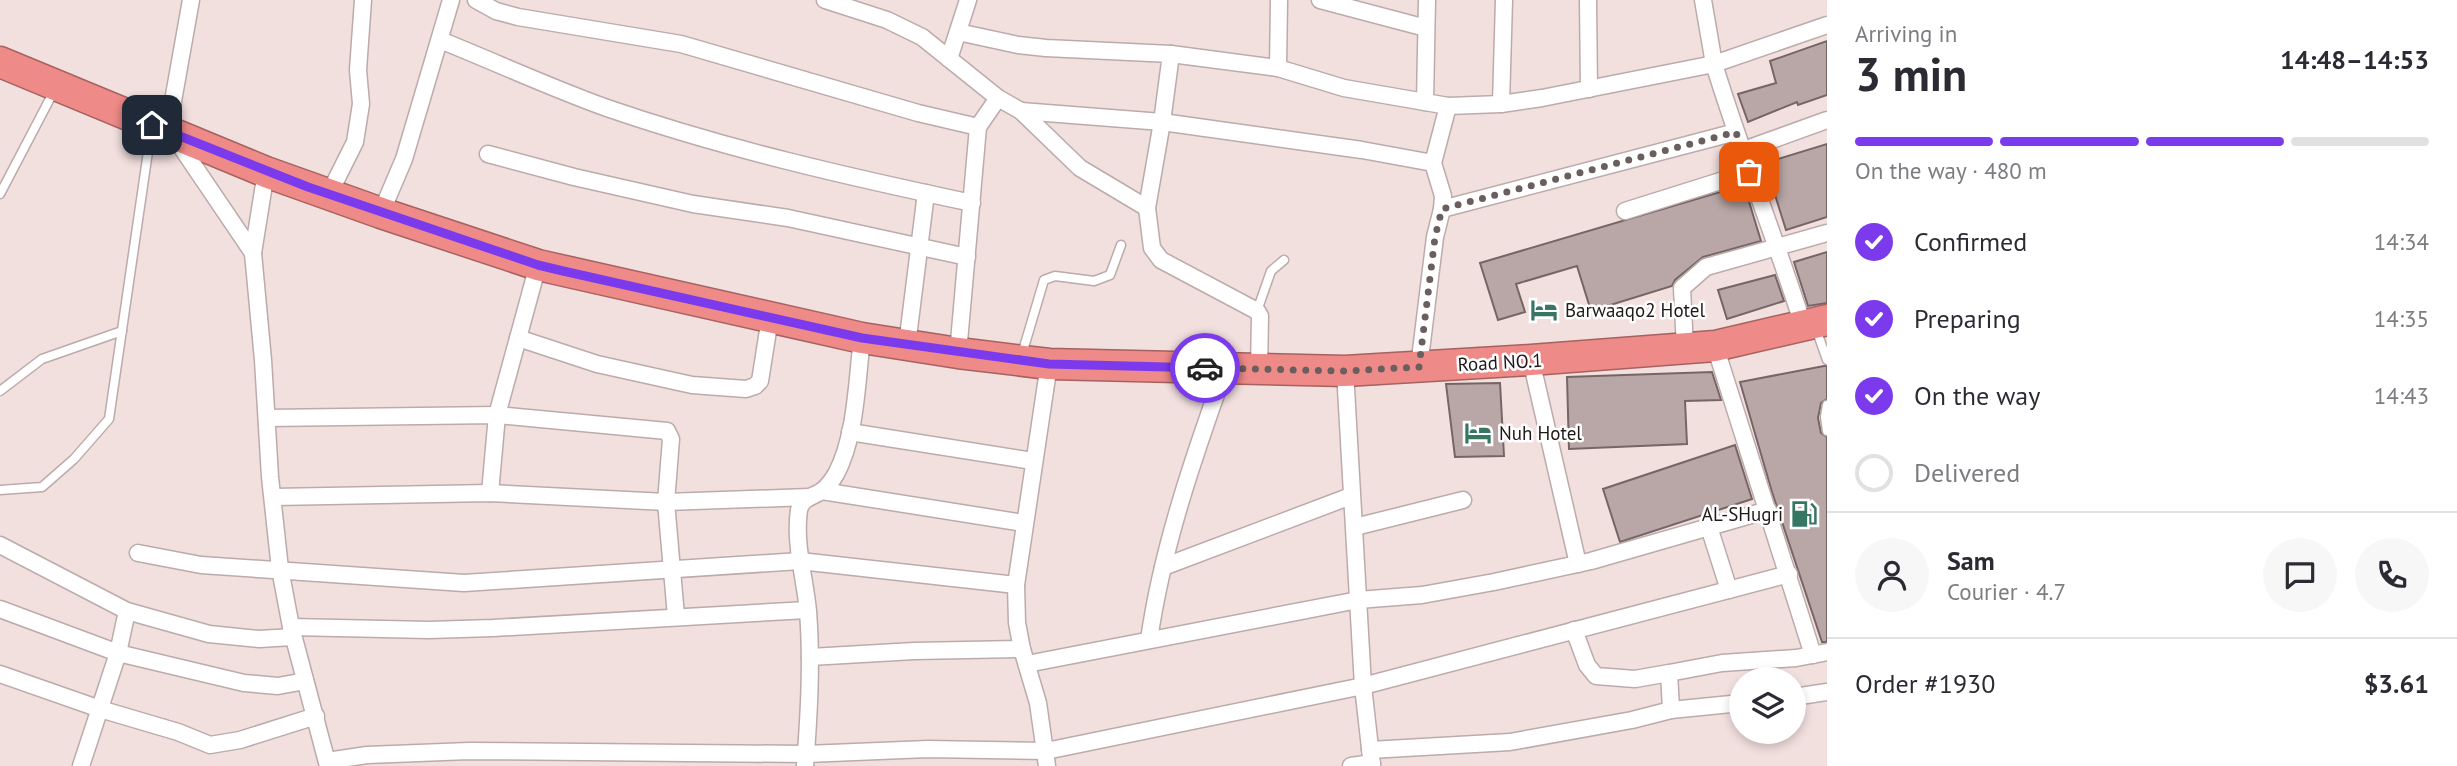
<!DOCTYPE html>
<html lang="en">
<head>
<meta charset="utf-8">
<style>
  :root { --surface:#fff; --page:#f7f7f7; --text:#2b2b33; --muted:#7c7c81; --line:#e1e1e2; --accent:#7c3aed }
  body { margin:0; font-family:"PT Sans",sans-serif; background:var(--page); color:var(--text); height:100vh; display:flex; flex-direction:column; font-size:26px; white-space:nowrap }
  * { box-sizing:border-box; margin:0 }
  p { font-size:23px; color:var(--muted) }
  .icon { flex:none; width:38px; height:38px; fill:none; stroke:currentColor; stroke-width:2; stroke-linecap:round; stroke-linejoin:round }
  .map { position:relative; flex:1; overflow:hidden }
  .panel { display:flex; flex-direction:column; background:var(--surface); width:630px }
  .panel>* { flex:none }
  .tools { position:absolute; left:1729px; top:667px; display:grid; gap:14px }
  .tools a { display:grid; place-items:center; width:77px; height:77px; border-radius:50%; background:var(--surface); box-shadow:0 4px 10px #0003; font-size:35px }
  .pin { position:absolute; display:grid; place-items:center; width:60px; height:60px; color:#fff; margin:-30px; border-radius:14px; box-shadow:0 4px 10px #0006 }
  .courier { position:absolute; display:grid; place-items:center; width:70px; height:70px; margin:-35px; border:5px solid #7c3aed; border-radius:50%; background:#fff; color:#222; box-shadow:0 2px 9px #0007 }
  .head em { font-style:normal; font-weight:700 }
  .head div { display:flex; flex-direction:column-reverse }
  .head { display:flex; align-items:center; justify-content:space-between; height:119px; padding:0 28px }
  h1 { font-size:46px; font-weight:700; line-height:52px }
  .bar { display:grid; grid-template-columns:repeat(4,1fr); gap:10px 7px; align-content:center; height:84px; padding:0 28px }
  .bar i { height:9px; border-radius:5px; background:var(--line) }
  .bar .selected { background:var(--accent) }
  .bar p { grid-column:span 4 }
  .line { display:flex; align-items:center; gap:18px; padding:0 28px; border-top:2px solid var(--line) }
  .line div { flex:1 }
  .round { display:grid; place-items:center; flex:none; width:74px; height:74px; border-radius:37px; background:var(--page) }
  ol { padding:0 28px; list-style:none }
  li { display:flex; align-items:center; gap:21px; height:77px }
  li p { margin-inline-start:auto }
  li .icon { padding:7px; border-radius:50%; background:var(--accent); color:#fff; stroke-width:4 }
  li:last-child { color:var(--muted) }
  li i { width:38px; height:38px; border:4px solid var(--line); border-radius:50% }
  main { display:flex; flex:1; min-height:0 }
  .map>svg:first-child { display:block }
  .building { fill:#b8a7a6; stroke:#756665; stroke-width:2 }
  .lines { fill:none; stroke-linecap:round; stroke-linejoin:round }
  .lane-casing { stroke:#bcabaa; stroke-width:11 }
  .street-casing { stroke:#bcabaa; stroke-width:19 }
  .highway-casing { stroke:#a66260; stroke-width:33 }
  .lane { stroke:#fff; stroke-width:8 }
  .street { stroke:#fff; stroke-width:16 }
  .highway { stroke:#ee8a87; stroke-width:30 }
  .done { stroke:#695f5e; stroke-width:7; stroke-dasharray:0 12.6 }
  .route { stroke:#7c3aed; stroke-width:9 }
  .labels { text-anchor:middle; stroke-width:5; stroke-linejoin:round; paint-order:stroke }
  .poi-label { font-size:19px; fill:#1f1919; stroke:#fff; text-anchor:start }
  .street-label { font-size:19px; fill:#1f1919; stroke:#fff }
</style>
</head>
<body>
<main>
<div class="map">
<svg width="1827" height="766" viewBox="0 0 1827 766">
  <rect width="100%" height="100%" fill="#f2e0df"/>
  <!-- building -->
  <g class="building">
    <path d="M1827,41V95L1798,105L1797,102L1748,122L1738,94L1776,83L1770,61Z"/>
    <path d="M1827,144V217L1786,230L1765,163Z"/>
    <path d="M1744,185L1761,241L1703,257L1675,280L1672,286L1591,311L1577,266L1516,284L1525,312L1498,320L1480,263Z"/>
    <path d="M1827,252V303L1808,306L1794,262Z"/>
    <path d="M1775,275L1784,301L1727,319L1718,290Z"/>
    <path d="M1824,366H1827V399L1821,403L1818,418L1821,433L1827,437V642H1822L1772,492L1740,382Z"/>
    <path d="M1712,372L1721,400L1685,401L1687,444L1569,449L1567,377Z"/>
    <path d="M1500,383L1504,456L1455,457L1446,384Z"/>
    <path d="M1735,445L1752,499L1620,542L1603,489Z"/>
  </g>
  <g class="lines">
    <defs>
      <g id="lane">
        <path d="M0,194L54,91"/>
        <path d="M1257,311L1271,271L1284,260"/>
        <path d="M1816,329L1827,360"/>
        <path d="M1022,354L1044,280L1055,276L1094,281L1110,275L1121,245"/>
        <path d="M1187,363L1190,346C1199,339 1206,341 1214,346L1218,362"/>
        <path d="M0,391L42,359L122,331"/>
        <path d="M1827,405L1825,417L1827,431"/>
        <path d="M0,490L42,487L74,459L109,419L151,131"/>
      </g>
      <g id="street">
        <path d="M191,0L173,101L171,132L253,253"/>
        <path d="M476,0L496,11L518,17L681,44L918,113L978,127"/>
        <path d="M825,0L887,20L922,37L998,98L1021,111L1080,168L1147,208"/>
        <path d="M1279,0L1278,68L1344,88L1448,106L1501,104L1542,98L1714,64C1741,152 1775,237 1803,325"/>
        <path d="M1320,0L1426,28"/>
        <path d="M1588,0L1589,89"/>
        <path d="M1703,0L1714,64L1827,25"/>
        <path d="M958,32L1018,45L1046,48L1171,54L1162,122L1147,208L1152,248L1161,260L1257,311L1260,316L1259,369"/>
        <path d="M440,40C495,62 551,88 607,108C726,149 849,177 972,203"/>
        <path d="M1171,54L1278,68"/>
        <path d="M949,59L968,0"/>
        <path d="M1425,102L1427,0"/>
        <path d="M1501,104L1504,0"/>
        <path d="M1021,111L1162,122L1362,150L1433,163"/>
        <path d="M1741,151L1827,120"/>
        <path d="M488,154L574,177L693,204L788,218L967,257"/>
        <path d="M266,172L253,253L263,360L270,477L280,569L291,627L328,766"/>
        <path d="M329,194L355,142L361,104L358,70L363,0"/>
        <path d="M1442,209L1736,132"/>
        <path d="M1625,211L1749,172"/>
        <path d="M381,213L404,159L451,0"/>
        <path d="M518,338L597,364L692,385L746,389L755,386L760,381L770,318"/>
        <path d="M907,345L926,193"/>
        <path d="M1715,346L1813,655"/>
        <path d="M1685,348L1682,288L1706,267L1827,233"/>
        <path d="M958,353L978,127L998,98"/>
        <path d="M1531,360L1578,564"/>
        <path d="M1419,367L1435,237L1442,209L1443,196L1433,163L1448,106"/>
        <path d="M1345,371L1363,686L1372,766"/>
        <path d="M267,418L497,415L667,431L671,439L666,502L676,616"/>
        <path d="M850,432L1033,461"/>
        <path d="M822,491L1024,523"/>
        <path d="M490,493L497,415L538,265"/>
        <path d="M274,497L490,493L666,502L809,497"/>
        <path d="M1355,527L1463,500"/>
        <path d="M1709,527L1729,590"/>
        <path d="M0,545L127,611L209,634L259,639L293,637"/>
        <path d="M138,553L201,565L464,583L800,561L1016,585"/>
        <path d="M1163,567L1351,496"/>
        <path d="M0,609L118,653L244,683L278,686L305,681"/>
        <path d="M291,627L429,630L493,628L807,610"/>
        <path d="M1574,630L1587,665L1596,676L1635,679L1669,673"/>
        <path d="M1149,640C1162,548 1194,456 1225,369"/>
        <path d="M810,657L914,651L1022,649"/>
        <path d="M1027,664L1358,600L1422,595L1494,582L1591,561L1768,510"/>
        <path d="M0,674L100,709L178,732L210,745L240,740L316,716"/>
        <path d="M1794,697L1827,692"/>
        <path d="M1671,710L1669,673L1722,663L1796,658L1827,652"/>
        <path d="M1370,750L1510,742L1632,720L1671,710L1741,703"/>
        <path d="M327,761L367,755L469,751L806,754L928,749L1046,751L1363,686L1789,574"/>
        <path d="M81,766L118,653L127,611"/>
        <path d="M805,766C809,714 812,663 808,611C805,579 794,543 799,510C802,497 814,497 823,490C827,487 833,479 836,474C856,437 857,380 862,338"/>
        <path d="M1047,766L1038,703L1022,649L1017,623L1016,585L1049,364"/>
        <path d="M1351,766L1372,763"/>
      </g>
      <path id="highway" d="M0,62L266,172L381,213L538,265L862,338L958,353L1049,364L1345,371L1531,360L1715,346L1827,320"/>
    </defs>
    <!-- lane casing -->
    <use href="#lane" class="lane-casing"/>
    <!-- street casing -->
    <use href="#street" class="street-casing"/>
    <!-- highway casing -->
    <use href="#highway" class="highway-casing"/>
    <!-- lane -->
    <use href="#lane" class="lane"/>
    <!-- street -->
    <use href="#street" class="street"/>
    <!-- highway -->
    <use href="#highway" class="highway"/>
  </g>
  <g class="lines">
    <!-- done -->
    <path class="done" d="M1205,368L1345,371L1419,367L1435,237L1442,209L1736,132L1749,172"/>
    <!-- route -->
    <path class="route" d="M152,125L308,187L538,265L563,271L862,338L1049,364L1205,368"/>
  </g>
  <!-- icons -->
  <defs>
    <symbol id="hotel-bare" viewBox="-9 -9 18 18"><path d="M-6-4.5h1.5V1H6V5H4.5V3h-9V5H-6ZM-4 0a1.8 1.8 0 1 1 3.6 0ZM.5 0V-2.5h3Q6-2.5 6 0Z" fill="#367663" stroke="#fff" stroke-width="2.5" paint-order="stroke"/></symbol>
    <symbol id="fuel-bare" viewBox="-9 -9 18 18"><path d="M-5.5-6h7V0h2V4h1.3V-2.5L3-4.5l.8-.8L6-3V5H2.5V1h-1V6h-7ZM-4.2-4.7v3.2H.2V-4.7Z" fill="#367663" stroke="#fff" stroke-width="2.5" paint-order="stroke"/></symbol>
  </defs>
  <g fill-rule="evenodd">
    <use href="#hotel-bare" x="1525" y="291" width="38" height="38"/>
    <use href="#hotel-bare" x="1459" y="414" width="38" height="38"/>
    <use href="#fuel-bare" x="1785" y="495" width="38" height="38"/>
  </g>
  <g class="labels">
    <!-- poi labels -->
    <g class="poi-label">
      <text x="1565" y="317">Barwaaqo2 Hotel</text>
      <text x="1499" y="440">Nuh Hotel</text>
      <text x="1783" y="521" text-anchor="end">AL-SHugri</text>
    </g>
    <!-- street labels -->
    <g class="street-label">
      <text transform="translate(1500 362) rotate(-3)" y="7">Road NO.1</text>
    </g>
  </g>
</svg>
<div class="tools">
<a><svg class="icon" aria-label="layers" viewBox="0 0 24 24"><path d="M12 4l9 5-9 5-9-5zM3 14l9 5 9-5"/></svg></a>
</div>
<div class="pin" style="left:1749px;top:172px;background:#ea580c"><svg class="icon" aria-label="bag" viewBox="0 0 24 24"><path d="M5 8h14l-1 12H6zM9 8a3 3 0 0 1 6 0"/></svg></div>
<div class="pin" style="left:152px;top:125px;background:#1f2937"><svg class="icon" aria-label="home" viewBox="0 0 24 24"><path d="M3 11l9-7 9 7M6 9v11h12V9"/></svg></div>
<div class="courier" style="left:1205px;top:368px"><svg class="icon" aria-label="car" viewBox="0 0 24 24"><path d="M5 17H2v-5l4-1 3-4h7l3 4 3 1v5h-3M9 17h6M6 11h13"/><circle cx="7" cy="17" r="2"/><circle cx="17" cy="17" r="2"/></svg></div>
</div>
<section class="panel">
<div class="head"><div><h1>3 min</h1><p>Arriving in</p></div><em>14:48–14:53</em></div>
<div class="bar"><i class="selected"></i><i class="selected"></i><i class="selected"></i><i></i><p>On the way · 480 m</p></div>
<ol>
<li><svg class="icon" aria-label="check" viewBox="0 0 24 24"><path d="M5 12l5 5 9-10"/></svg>Confirmed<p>14:34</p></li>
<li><svg class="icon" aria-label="check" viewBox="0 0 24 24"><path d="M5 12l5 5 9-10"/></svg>Preparing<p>14:35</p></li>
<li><svg class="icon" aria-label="check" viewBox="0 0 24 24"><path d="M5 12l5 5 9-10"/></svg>On the way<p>14:43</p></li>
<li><i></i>Delivered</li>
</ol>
<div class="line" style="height:126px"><a class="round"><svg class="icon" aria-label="person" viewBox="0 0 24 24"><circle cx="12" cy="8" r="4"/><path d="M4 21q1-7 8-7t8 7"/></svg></a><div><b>Sam</b><p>Courier · 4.7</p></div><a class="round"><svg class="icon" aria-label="chat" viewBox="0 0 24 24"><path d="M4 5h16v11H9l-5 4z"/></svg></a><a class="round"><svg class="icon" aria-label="phone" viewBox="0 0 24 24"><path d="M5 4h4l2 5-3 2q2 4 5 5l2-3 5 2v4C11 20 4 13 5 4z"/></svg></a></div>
<div class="line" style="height:91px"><div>Order #1930</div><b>$3.61</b></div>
</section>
</main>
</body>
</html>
